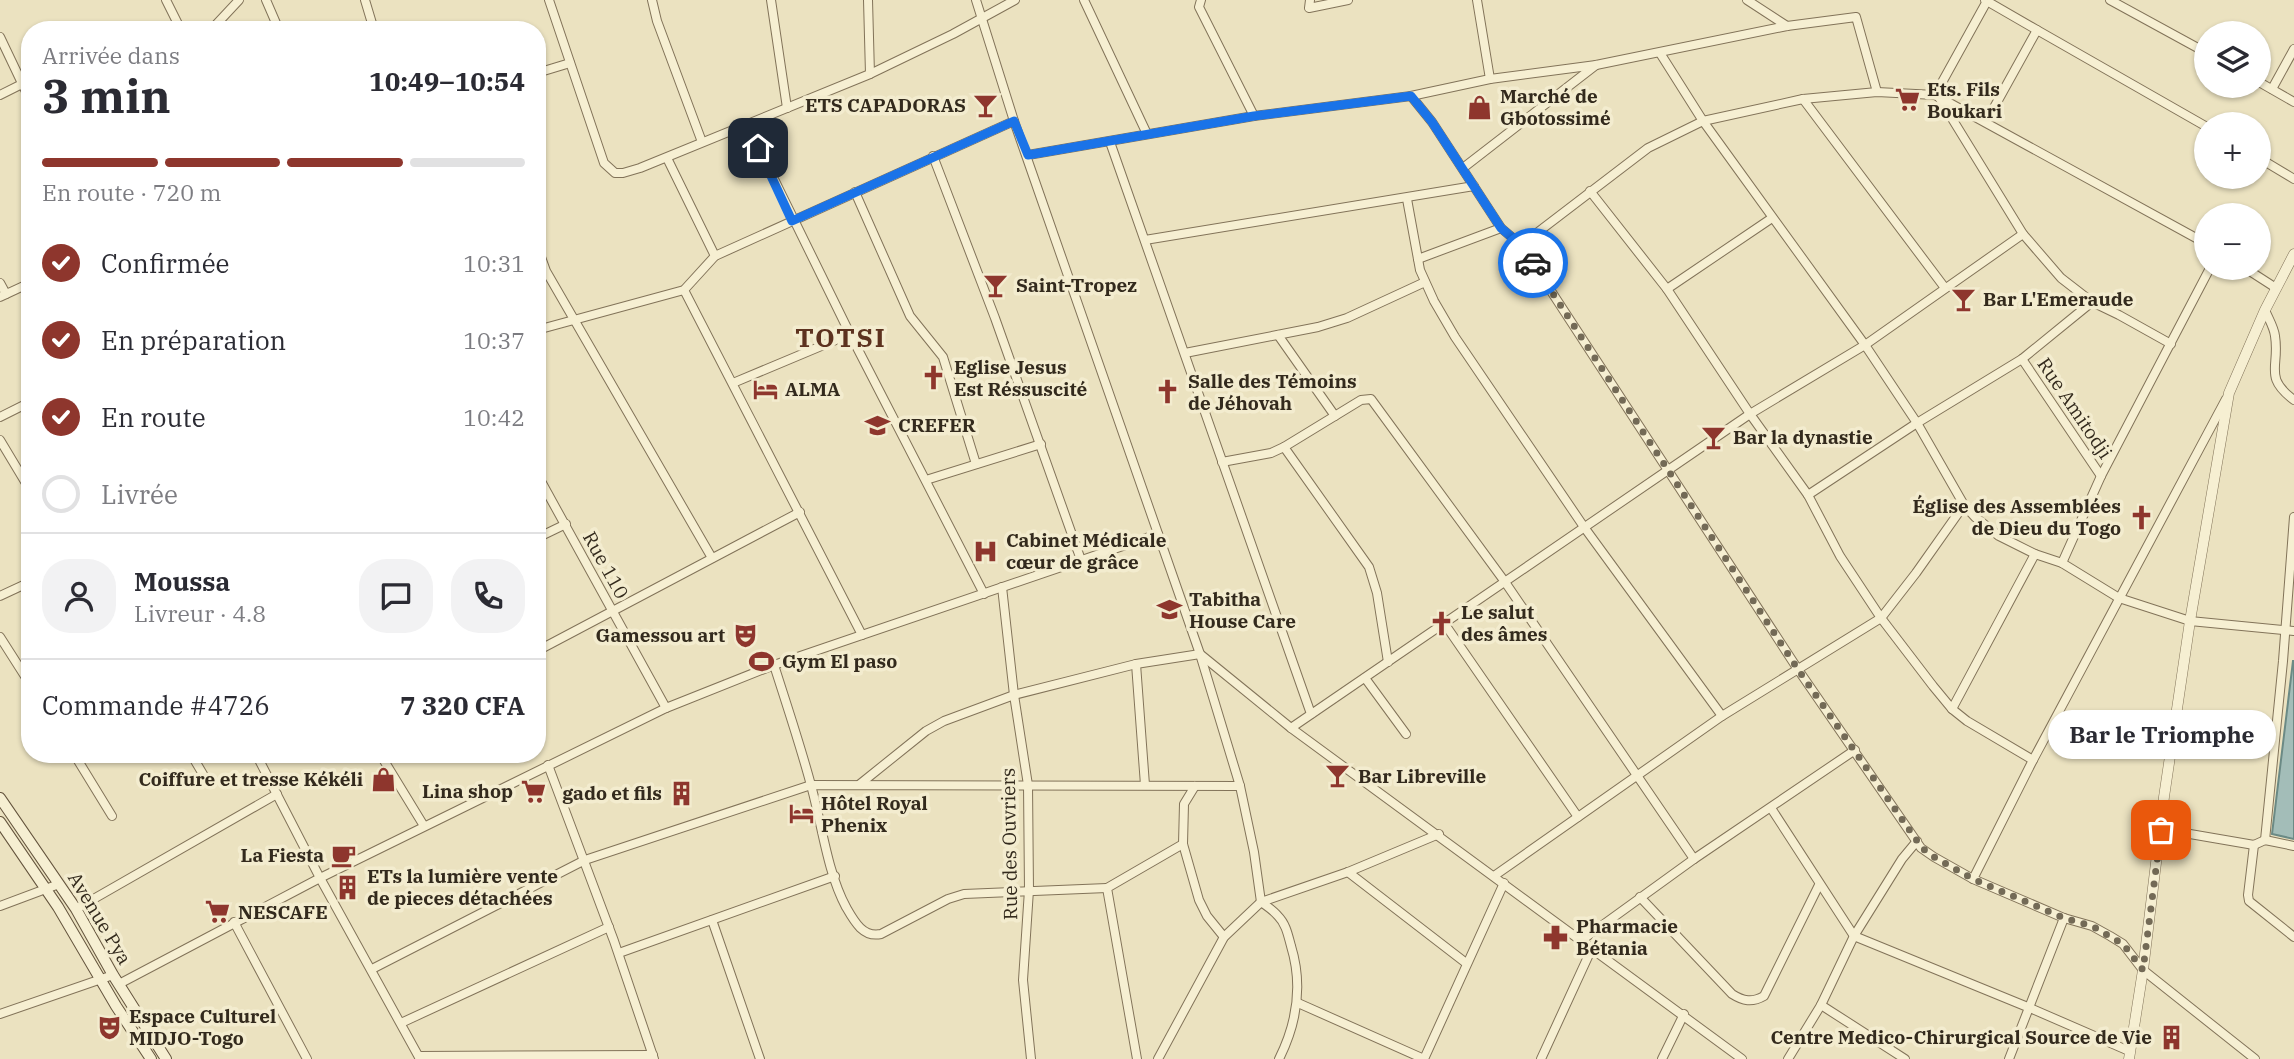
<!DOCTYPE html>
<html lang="fr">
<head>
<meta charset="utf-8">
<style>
  :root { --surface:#fff; --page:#f2f2f3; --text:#2b2b33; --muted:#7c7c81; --line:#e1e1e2; --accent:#8e362d }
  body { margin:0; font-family:"IBM Plex Serif",serif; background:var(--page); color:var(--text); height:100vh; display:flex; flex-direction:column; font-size:26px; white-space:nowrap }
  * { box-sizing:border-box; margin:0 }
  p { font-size:23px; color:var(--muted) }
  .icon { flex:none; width:38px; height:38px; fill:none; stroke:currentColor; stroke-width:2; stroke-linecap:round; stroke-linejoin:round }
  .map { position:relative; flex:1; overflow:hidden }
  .side { position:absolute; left:21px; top:21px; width:525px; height:742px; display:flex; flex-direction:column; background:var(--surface); border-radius:28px; box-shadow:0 2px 5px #0004 }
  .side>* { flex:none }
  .buttons { position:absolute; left:2194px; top:21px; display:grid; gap:14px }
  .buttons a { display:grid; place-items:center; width:77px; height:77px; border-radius:50%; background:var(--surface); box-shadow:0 2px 5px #0004; font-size:35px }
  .pin { position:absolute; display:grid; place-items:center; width:60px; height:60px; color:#fff; margin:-30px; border-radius:14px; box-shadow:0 4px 10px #0006 }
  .courier { position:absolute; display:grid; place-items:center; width:70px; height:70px; margin:-35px; border:5px solid #1a73e8; border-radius:50%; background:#fff; color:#222; box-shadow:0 2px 9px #0007 }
  .bubble { position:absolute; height:49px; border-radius:24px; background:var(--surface); box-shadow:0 2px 5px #0004; font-size:23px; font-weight:700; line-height:49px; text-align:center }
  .head em { font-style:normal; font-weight:700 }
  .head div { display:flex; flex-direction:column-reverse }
  .head { display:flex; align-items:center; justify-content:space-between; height:119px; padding:0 21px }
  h1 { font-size:46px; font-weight:700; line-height:52px }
  .bar { display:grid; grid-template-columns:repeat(4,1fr); gap:10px 7px; align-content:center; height:84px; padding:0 21px }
  .bar i { height:9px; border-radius:5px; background:var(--line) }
  .bar .on { background:var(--accent) }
  .bar p { grid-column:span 4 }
  .line { display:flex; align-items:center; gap:18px; padding:0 21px; border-top:2px solid var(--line) }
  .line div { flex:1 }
  .round { display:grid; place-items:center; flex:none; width:74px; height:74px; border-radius:28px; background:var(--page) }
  ol { padding:0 21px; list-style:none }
  li { display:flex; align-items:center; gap:21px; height:77px }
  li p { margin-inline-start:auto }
  li .icon { padding:7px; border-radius:50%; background:var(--accent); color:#fff; stroke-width:4 }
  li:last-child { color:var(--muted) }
  li i { width:38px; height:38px; border:4px solid var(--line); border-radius:50% }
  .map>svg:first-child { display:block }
  .water { fill:#a3bdb8; stroke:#6b8a85; stroke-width:2 }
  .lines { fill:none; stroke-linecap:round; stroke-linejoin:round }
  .minor-casing { stroke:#827359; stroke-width:10 }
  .tertiary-casing { stroke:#827359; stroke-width:11 }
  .secondary-casing { stroke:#64543d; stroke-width:12 }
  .minor { stroke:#f6efd2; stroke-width:8 }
  .tertiary { stroke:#f6efd2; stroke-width:10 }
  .secondary { stroke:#f6efd2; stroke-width:10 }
  .done { stroke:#736a56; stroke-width:7; stroke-dasharray:0 12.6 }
  .route { stroke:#1a73e8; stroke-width:9 }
  .labels { text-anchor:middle; stroke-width:7; stroke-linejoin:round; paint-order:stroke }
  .poi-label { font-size:19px; font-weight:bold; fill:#332a1d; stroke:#f3eccf; text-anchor:start }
  .street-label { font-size:19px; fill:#332a1d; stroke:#f3eccf }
  .district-label { font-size:26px; font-weight:bold; letter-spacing:2px; fill:#5d321f; stroke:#f3eccf }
</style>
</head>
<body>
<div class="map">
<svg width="2294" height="1059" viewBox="0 0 2294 1059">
  <rect width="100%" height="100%" fill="#ebe2c0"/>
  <!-- water -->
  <path class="water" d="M2293,661H2294V839L2272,834Z"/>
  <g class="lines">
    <defs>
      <g id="minor">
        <path d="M166,0L181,30"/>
        <path d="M266,0L279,30"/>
        <path d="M365,0L374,30"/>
        <path d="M549,0L604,163L615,173H623L640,168L870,74L953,34L1015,0"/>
        <path d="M652,0L657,21L702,142"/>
        <path d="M771,0L787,108"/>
        <path d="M868,0L870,74"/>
        <path d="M976,0L1014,121L1200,654L1240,786L1254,852L1261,902L1348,872L1439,834"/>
        <path d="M1084,0L1147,134"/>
        <path d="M1201,0L1199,7L1254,116"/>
        <path d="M1310,0L1309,8L1348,0"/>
        <path d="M1477,0L1490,79"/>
        <path d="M1747,0L1787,26"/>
        <path d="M1985,0L2037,30"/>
        <path d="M2110,0L2207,53"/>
        <path d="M211,30L239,0"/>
        <path d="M0,37L30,100"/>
        <path d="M1660,53L1703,121L1865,345L1917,423L1964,505L1975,517L1999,536L2035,554L2062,563L2119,598L2190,621L2294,631"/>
        <path d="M537,73L570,63"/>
        <path d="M2259,82L2294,102"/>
        <path d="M2272,89L2294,49"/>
        <path d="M0,95L22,84"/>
        <path d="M1935,95L1987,1"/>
        <path d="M1411,96L1432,122L1501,228L1521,245L1797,668L1921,848L1934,857L1973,879L2064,918L2092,926L2110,936L2123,944L2143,970L2255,1059"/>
        <path d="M1803,99L1945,288"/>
        <path d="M1940,99L2023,234L2061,278L2092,302L2119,315L2171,344"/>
        <path d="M1986,122L2037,30L2207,127"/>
        <path d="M747,124L850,334L984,594"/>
        <path d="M1110,142L1311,714"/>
        <path d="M1028,155L1254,116L1411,96L1490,79L1596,65L1787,26L1856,17L1877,92"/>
        <path d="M933,156L995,318L1081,560"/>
        <path d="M667,158L715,256"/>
        <path d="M2259,158L2294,179"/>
        <path d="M1463,168L1596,65"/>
        <path d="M1590,191L1667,289L1750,414L1808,495L1840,556L1881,618L1933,686L1952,709L1967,721L2033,760"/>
        <path d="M855,192L910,316L943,357L976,464"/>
        <path d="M1407,199L1420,270L1434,301L1455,337L1584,527L1722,716"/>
        <path d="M1145,240L1474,186"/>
        <path d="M1521,245L1648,148L1703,121L1803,99L1877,92L1935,95L2207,244"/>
        <path d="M537,246L546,271L712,558"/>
        <path d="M1418,259L1501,228"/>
        <path d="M2245,268L2276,288"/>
        <path d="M0,283L6,294"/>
        <path d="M1667,289L1772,218"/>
        <path d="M684,290L862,635"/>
        <path d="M0,297L30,283"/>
        <path d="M2265,310C2268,318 2274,327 2275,336C2280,367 2263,377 2294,400"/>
        <path d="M537,330L684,290L715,256L1014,121"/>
        <path d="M1278,335L1335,416"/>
        <path d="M1185,353L1318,327L1347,318L1425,282"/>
        <path d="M2022,359L2101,476"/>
        <path d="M733,383L850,334"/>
        <path d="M0,417L30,402"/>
        <path d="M0,440L30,490"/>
        <path d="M1284,447L1369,567L1377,593L1388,662"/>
        <path d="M1222,462L1271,453L1284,447L1361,400L1371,399L1505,582L1694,859"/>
        <path d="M537,474L666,708"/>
        <path d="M926,480L1041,444"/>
        <path d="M1808,495L1917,423L2022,359L2092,302"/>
        <path d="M537,538L566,524"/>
        <path d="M2062,563L2101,476L2210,268"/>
        <path d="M1002,587L1014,695L1028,785L1029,890L1023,980L1031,1059"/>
        <path d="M0,596L30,582"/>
        <path d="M1444,623L1578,817"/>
        <path d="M0,637L30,684"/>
        <path d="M537,651L800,512"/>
        <path d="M1136,664L1145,785"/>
        <path d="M774,665C787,706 801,747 812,789C822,826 828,874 846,907C854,921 863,938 881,934L948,899L964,894L1107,888"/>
        <path d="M1365,678L1406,734"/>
        <path d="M1952,709L2035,554"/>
        <path d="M1291,728L1750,414L1865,345L2023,234"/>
        <path d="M74,754L112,816"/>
        <path d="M191,754L207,781"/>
        <path d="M256,754L320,878L420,1059"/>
        <path d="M380,754L424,826"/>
        <path d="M548,765L614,941L654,1059"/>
        <path d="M860,784L926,731L944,721L1014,695L1136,664L1200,654L1291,728L1742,1059"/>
        <path d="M1195,786L1184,804L1183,844L1199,900L1207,916L1224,937"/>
        <path d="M1771,808L1854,936L2030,1008L2129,1051"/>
        <path d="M2161,829L2254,845L2265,840L2294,846"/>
        <path d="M2265,840L2283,661L2294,517"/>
        <path d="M2254,845L2248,895L2249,901L2294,937"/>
        <path d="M1348,872L1466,963"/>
        <path d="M1494,876L1722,716L1881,618L1916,573L1964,505"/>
        <path d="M1973,879L2033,760L2226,399"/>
        <path d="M1640,897L1732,994C1743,1001 1752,1003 1764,996L1819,885"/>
        <path d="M0,906L59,884"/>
        <path d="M76,909L277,794"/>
        <path d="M712,920L760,1059"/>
        <path d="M234,922L307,1059"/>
        <path d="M1582,940L1694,859L1855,750"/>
        <path d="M619,953L835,876"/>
        <path d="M372,969L585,860L811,785L1240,786"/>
        <path d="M119,984L320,878L666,708L774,665L1158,534"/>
        <path d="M1298,1003L1424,1059L1504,883"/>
        <path d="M1821,1005L1905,1059"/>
        <path d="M0,1014L113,975"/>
        <path d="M401,1023L609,927"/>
        <path d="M419,1056L653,1055"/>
        <path d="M1137,1059L1107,888L1183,844"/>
        <path d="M1158,1059L1224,937L1261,902C1267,906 1273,910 1278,916C1286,924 1288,935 1291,946C1303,985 1297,1023 1279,1059"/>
        <path d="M1541,1059L1592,948"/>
        <path d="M1662,1059L1684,1014"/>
        <path d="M1788,1059L1821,1005L1854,936L1902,859L1917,841"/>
        <path d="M2009,1059L2064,918"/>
      </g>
      <path id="tertiary" d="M2129,1059L2143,970L2164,797L2190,621L2229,393L2265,310L2294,254"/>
      <g id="secondary">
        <path d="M0,798L76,909L113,975L166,1059"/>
        <path d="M0,822L58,907L116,1006L151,1059"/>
      </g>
    </defs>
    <!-- minor casing -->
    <use href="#minor" class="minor-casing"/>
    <!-- tertiary casing -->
    <use href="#tertiary" class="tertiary-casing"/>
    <!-- secondary casing -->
    <use href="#secondary" class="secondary-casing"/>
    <!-- minor -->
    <use href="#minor" class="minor"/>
    <!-- tertiary -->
    <use href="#tertiary" class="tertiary"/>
    <!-- secondary -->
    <use href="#secondary" class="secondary"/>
  </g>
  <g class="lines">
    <!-- done -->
    <path class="done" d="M1533,263L1797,668L1922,848L1934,857L1973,879L2064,918L2092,926L2123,944L2143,970L2161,830"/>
    <!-- route -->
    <path class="route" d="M758,148L792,221L1014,121L1028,155L1254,116L1411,96L1432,122L1501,228L1521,245L1533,263"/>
  </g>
  <!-- icons -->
  <defs>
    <symbol id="supermarket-bare" viewBox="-9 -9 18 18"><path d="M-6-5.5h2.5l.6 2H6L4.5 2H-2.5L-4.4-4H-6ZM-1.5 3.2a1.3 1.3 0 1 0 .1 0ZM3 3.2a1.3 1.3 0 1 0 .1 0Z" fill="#8e362d" stroke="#f3eccf" stroke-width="2.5" paint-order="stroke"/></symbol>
    <symbol id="bar-bare" viewBox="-9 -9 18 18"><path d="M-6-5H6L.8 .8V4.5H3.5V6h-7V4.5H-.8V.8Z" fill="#8e362d" stroke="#f3eccf" stroke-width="2.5" paint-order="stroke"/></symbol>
    <symbol id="shop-bare" viewBox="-9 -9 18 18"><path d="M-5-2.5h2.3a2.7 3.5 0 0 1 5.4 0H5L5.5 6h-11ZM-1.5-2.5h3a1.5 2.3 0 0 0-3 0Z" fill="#8e362d" stroke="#f3eccf" stroke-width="2.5" paint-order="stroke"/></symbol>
    <symbol id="church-bare" viewBox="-9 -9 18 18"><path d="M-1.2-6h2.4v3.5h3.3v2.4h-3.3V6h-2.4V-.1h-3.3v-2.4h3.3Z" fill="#8e362d" stroke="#f3eccf" stroke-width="2.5" paint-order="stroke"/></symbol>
    <symbol id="hotel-bare" viewBox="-9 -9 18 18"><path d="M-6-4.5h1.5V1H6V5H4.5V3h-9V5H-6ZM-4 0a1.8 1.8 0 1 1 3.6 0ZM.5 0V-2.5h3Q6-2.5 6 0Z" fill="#8e362d" stroke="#f3eccf" stroke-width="2.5" paint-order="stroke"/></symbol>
    <symbol id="school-bare" viewBox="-9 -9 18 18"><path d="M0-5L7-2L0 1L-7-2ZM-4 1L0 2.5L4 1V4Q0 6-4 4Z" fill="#8e362d" stroke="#f3eccf" stroke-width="2.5" paint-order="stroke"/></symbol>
    <symbol id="hospital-bare" viewBox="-9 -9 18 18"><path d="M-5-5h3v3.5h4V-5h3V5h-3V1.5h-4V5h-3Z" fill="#8e362d" stroke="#f3eccf" stroke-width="2.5" paint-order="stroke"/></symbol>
    <symbol id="theatre-bare" viewBox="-9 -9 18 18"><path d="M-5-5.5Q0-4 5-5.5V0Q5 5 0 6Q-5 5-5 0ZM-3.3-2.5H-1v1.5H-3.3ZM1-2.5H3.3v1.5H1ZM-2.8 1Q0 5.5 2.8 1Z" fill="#8e362d" stroke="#f3eccf" stroke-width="2.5" paint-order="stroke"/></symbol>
    <symbol id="stadium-bare" viewBox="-9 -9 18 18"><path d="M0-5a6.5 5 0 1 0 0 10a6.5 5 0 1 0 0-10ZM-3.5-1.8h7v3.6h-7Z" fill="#8e362d" stroke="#f3eccf" stroke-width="2.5" paint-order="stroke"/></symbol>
    <symbol id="building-bare" viewBox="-9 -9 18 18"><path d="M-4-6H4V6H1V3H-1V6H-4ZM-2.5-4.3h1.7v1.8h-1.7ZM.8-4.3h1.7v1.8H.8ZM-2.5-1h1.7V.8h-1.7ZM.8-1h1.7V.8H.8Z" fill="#8e362d" stroke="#f3eccf" stroke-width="2.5" paint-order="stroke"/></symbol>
    <symbol id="cafe-bare" viewBox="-9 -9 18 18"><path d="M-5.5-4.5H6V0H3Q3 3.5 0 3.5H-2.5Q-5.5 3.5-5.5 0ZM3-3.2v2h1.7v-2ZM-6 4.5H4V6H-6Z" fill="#8e362d" stroke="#f3eccf" stroke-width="2.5" paint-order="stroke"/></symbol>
    <symbol id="pharmacy-bare" viewBox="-9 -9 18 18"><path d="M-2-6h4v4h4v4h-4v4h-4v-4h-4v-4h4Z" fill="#8e362d" stroke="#f3eccf" stroke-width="2.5" paint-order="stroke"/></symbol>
  </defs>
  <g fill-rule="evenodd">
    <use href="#supermarket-bare" x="1890" y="82" width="35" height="35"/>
    <use href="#bar-bare" x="968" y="88" width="35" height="35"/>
    <use href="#shop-bare" x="1462" y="90" width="35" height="35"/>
    <use href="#bar-bare" x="978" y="268" width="35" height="35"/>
    <use href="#bar-bare" x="1946" y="282" width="35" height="35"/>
    <use href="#church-bare" x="916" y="360" width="35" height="35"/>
    <use href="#hotel-bare" x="748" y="372" width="35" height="35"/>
    <use href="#church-bare" x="1150" y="374" width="35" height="35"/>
    <use href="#school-bare" x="860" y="408" width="35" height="35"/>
    <use href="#bar-bare" x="1696" y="420" width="35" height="35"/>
    <use href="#church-bare" x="2124" y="500" width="35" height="35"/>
    <use href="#hospital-bare" x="968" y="534" width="35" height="35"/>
    <use href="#school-bare" x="1152" y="592" width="35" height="35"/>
    <use href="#church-bare" x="1424" y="606" width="35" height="35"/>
    <use href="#theatre-bare" x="728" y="618" width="35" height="35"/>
    <use href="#stadium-bare" x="744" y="644" width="35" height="35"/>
    <use href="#bar-bare" x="1320" y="758" width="35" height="35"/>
    <use href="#shop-bare" x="366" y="762" width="35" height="35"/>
    <use href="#supermarket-bare" x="516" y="774" width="35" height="35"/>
    <use href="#building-bare" x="664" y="776" width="35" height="35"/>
    <use href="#hotel-bare" x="784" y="796" width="35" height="35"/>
    <use href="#cafe-bare" x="326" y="838" width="35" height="35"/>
    <use href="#building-bare" x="330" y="870" width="35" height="35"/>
    <use href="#supermarket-bare" x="200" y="894" width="35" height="35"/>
    <use href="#pharmacy-bare" x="1538" y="920" width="35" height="35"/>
    <use href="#theatre-bare" x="92" y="1010" width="35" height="35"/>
    <use href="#building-bare" x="2154" y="1020" width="35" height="35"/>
  </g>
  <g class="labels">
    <!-- poi labels -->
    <g class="poi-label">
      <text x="1927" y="96">Ets. Fils<tspan x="1927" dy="22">Boukari</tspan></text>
      <text x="1500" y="103">Marché de<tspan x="1500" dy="22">Gbotossimé</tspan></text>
      <text x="966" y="112" text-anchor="end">ETS CAPADORAS</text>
      <text x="1016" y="292">Saint-Tropez</text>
      <text x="1983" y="306">Bar L'Emeraude</text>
      <text x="954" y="374">Eglise Jesus<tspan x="954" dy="22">Est Réssuscité</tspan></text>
      <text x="1188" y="388">Salle des Témoins<tspan x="1188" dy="22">de Jéhovah</tspan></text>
      <text x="785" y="396">ALMA</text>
      <text x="898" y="432">CREFER</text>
      <text x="1733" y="444">Bar la dynastie</text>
      <text x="2121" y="513" text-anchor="end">Église des Assemblées<tspan x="2121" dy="22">de Dieu du Togo</tspan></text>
      <text x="1006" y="547">Cabinet Médicale<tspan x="1006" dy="22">cœur de grâce</tspan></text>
      <text x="1189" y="606">Tabitha<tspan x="1189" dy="22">House Care</tspan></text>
      <text x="1461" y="619">Le salut<tspan x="1461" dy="22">des âmes</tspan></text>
      <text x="725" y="642" text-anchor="end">Gamessou art</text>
      <text x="782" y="668">Gym El paso</text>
      <text x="1358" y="783">Bar Libreville</text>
      <text x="363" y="786" text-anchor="end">Coiffure et tresse Kékéli</text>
      <text x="513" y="798" text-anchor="end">Lina shop</text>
      <text x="662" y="800" text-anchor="end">gado et fils</text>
      <text x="821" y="810">Hôtel Royal<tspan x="821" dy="22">Phenix</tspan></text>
      <text x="324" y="862" text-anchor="end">La Fiesta</text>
      <text x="367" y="883">ETs la lumière vente<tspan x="367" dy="22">de pieces détachées</tspan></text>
      <text x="238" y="919">NESCAFE</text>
      <text x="1576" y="933">Pharmacie<tspan x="1576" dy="22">Bétania</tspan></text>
      <text x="129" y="1023">Espace Culturel<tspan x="129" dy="22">MIDJO-Togo</tspan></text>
      <text x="2152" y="1044" text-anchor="end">Centre Medico-Chirurgical Source de Vie</text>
    </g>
    <!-- street labels -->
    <g class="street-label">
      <text transform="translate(2075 408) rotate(56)" y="7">Rue Amitodji</text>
      <text transform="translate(606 565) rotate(61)" y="7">Rue 110</text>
      <text transform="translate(1009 844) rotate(-91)" y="7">Rue des Ouvriers</text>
      <text transform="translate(100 918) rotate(59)" y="7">Avenue Pya</text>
    </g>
    <!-- district labels -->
    <g class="district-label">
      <text x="841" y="347">TOTSI</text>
    </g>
  </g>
</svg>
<div class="buttons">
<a><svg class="icon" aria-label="layers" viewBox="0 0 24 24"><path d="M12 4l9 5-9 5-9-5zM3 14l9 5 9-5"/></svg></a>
<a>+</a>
<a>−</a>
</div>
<div class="pin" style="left:2161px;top:830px;background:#ea580c"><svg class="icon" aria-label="bag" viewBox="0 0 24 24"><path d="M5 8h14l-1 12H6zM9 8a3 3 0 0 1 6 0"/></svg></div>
<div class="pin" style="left:758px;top:148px;background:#1f2937"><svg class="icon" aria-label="home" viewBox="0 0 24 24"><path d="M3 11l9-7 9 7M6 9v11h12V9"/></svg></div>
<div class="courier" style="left:1533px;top:263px"><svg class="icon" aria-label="car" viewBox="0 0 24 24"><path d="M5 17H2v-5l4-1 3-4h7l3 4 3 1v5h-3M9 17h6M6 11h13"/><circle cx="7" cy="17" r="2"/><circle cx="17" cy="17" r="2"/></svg></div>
<div class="bubble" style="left:2048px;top:710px;width:228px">Bar le Triomphe</div>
<section class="side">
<div class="head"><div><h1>3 min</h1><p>Arrivée dans</p></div><em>10:49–10:54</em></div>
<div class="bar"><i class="on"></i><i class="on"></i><i class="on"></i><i></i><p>En route · 720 m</p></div>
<ol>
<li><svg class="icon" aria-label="check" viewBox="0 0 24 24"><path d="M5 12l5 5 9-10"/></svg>Confirmée<p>10:31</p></li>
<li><svg class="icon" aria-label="check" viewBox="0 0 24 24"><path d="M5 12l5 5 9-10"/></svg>En préparation<p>10:37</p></li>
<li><svg class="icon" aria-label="check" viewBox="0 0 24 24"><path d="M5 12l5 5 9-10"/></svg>En route<p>10:42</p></li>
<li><i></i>Livrée</li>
</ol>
<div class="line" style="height:126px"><a class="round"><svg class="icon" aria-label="person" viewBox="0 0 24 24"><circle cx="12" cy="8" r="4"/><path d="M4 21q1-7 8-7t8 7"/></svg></a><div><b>Moussa</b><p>Livreur · 4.8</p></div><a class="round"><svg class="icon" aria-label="chat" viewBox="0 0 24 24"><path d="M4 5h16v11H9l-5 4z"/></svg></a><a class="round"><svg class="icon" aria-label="phone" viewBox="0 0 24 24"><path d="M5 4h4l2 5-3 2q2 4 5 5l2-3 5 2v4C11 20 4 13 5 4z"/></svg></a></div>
<div class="line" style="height:91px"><div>Commande #4726</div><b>7 320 CFA</b></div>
</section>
</div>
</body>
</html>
